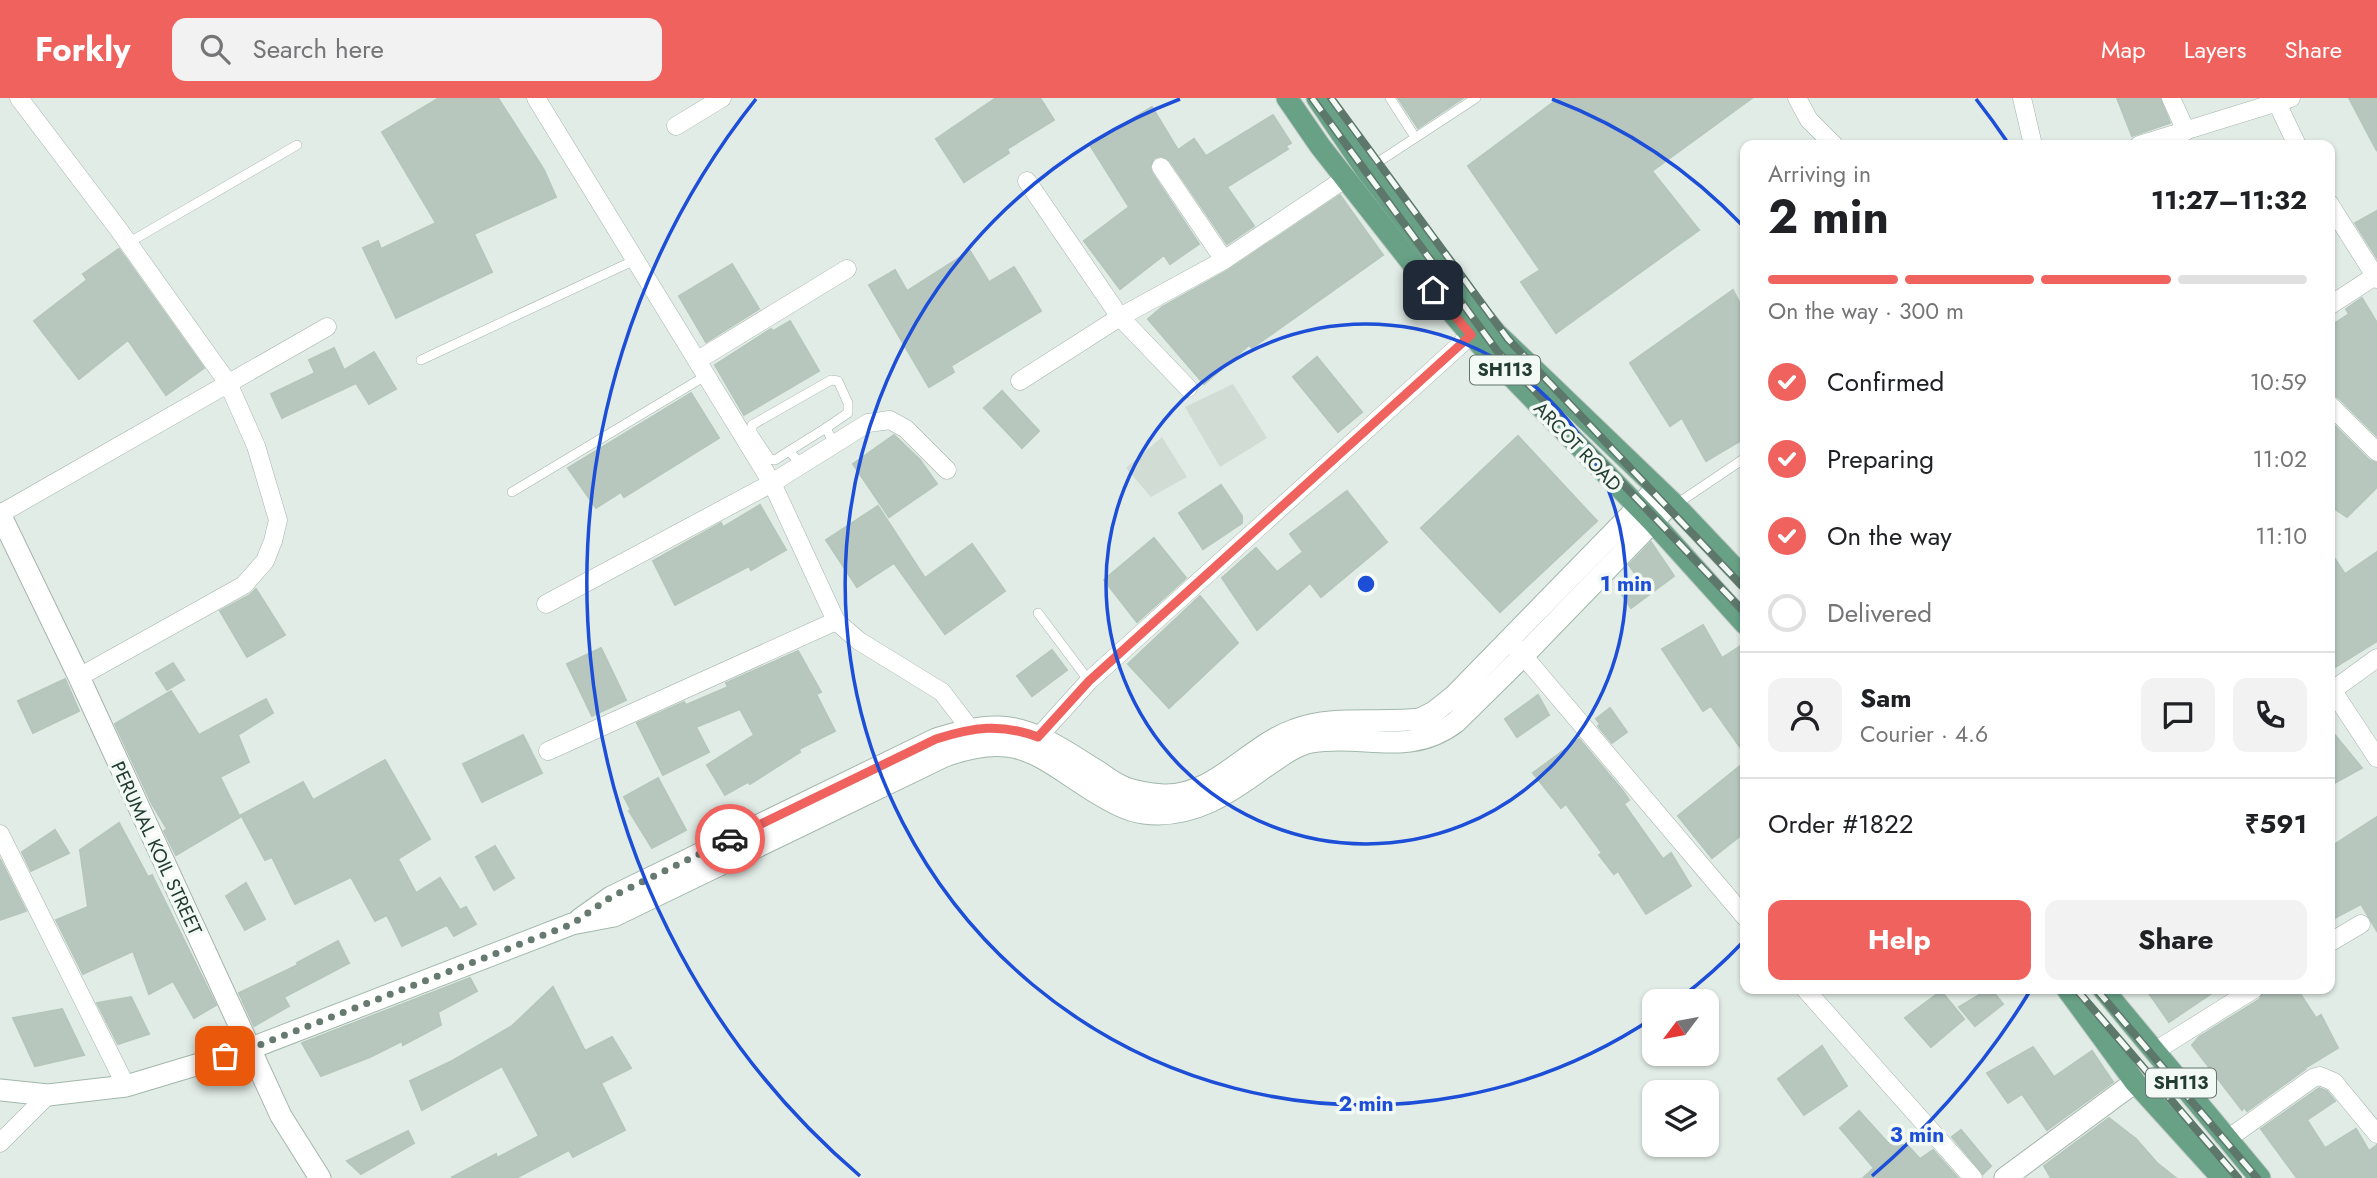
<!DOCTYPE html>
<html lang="en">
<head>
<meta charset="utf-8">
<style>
  :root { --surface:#fff; --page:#f2f2f2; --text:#202124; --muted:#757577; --line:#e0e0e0; --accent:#ef625e }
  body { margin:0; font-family:Jost,sans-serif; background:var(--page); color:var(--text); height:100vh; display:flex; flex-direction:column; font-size:26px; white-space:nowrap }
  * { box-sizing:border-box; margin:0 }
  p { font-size:23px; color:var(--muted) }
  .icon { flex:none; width:38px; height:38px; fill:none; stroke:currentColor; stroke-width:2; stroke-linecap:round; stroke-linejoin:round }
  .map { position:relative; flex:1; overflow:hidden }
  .panel { position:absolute; left:1740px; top:42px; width:595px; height:854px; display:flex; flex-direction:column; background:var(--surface); border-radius:14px; box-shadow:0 2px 5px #0004 }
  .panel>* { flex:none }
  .needle { width:46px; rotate:238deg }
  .buttons { position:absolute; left:1642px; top:891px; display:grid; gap:14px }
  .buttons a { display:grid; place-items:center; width:77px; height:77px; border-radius:14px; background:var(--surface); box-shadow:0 2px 5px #0004; font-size:35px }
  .pin { position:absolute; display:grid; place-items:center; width:60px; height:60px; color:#fff; margin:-30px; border-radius:14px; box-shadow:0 4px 10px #0006 }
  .courier { position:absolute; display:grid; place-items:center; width:70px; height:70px; margin:-35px; border:5px solid #ef625e; border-radius:50%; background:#fff; color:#222; box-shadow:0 2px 9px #0007 }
  .overview em { font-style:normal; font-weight:700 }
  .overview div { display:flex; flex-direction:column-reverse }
  .overview { display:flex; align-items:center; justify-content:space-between; height:119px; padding:0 28px }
  h1 { font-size:46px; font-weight:700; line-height:52px }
  .bar { display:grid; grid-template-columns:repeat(4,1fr); gap:10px 7px; align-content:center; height:84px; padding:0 28px }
  .bar i { height:9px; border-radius:5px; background:var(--line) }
  .bar .selected { background:var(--accent) }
  .bar p { grid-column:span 4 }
  .line { display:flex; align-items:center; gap:18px; padding:0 28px; border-top:2px solid var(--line) }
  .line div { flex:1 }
  .round { display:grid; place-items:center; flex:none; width:74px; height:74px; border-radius:14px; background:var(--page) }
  ol { padding:0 28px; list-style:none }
  li { display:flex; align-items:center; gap:21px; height:77px }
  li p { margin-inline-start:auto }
  li .icon { padding:7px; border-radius:50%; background:var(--accent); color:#fff; stroke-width:4 }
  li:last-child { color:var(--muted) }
  li i { width:38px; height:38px; border:4px solid var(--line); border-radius:50% }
  .cta { display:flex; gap:14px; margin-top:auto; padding:14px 28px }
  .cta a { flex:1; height:80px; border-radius:14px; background:var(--accent); color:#fff; font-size:28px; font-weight:700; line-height:80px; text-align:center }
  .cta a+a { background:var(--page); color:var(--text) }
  header { display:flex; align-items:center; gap:42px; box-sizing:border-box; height:98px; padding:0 35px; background:var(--accent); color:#fff }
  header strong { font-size:33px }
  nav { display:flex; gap:38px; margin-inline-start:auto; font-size:24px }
  .search { width:490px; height:63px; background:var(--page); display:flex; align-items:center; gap:18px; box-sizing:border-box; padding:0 24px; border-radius:14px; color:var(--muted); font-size:26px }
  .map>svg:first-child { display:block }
  .built { fill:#d1dcd4 }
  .building { fill:#b8c7be; stroke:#b5c6bb; stroke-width:2 }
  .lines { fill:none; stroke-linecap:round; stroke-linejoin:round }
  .service-casing { stroke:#a5b4ac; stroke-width:10 }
  .minor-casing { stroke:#a5b4ac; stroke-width:19 }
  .tertiary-casing { stroke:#a5b4ac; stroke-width:23 }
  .secondary-casing { stroke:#a1b8ab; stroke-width:23 }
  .primary-casing { stroke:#c1c9c5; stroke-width:23 }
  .service { stroke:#fff; stroke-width:9 }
  .minor { stroke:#fff; stroke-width:18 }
  .tertiary { stroke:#fff; stroke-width:21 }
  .secondary { stroke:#fff; stroke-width:21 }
  .primary { stroke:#68a186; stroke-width:21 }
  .rail-casing { stroke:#5d786b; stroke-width:8 }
  .rail { stroke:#f3f9f5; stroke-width:5; stroke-dasharray:16; stroke-linecap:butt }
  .done { stroke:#667a70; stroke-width:7; stroke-dasharray:0 12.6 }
  .route { stroke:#ef625e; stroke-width:9 }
  .ring { fill:none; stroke:#1d4ed8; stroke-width:3.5 }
  .labels { text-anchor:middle; stroke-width:7; stroke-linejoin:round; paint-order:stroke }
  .shield { fill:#f3f9f5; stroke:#61756b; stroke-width:2 }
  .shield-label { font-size:18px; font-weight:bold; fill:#233d30 }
  .street-label { font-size:19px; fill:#233d30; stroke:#f3f9f5 }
  .centre { fill:#1d4ed8; stroke:#f3f9f5; stroke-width:3.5 }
  .ring-label { font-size:21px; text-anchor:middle; font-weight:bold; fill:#1d4ed8; stroke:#f3f9f5; stroke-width:7; stroke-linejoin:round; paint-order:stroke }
</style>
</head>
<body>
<header>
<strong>Forkly</strong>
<div class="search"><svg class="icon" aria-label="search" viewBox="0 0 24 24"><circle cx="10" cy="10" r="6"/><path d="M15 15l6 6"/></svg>Search here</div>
<nav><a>Map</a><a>Layers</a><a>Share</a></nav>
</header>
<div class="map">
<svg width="2377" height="1080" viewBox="0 0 2377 1080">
  <rect width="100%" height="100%" fill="#e2ece6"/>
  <!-- built -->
  <g class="built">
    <path d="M1233,286L1267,340L1220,369L1185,309Z"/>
    <path d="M1162,339L1187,379L1151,399L1126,370Z"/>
  </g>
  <!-- building -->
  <g class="building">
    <path d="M439,0H498L544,72L556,99L474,136L492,174L396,220L363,150L378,143L381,151L436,125L382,34Z"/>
    <path d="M996,0H1040L1054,22L1007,51L1009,55L964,84L936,41Z"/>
    <path d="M1398,0H1463L1418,30Z"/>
    <path d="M1559,0H1752L1652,73L1699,132L1556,235L1521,184L1540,172L1468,68Z"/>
    <path d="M2117,0H2160L2170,25L2132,38Z"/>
    <path d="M2349,0H2377V53Z"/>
    <path d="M1152,9L1178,52L1194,41L1206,58L1273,17L1291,45L1286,48L1288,51L1227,89L1254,128L1227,146L1170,63L1161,58L1154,60L1150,69L1152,75L1199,146L1170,166L1164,157L1120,191L1084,143L1129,109L1090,47Z"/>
    <path d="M1340,97L1383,157L1252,250L1249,247L1204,286L1148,221L1162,209L1230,171Z"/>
    <path d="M2377,113V160L2355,125Z"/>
    <path d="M119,151L204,270L166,297L128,242L79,281L34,223L87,182L83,176Z"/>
    <path d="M970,153L989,184L1014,169L1041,213L951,268L954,274L929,289L869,187L895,172L907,193Z"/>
    <path d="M732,166L759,211L706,244L679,198Z"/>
    <path d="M1733,192L1745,216V340L1706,363L1682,320L1670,328L1630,265Z"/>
    <path d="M2362,200L2377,225V338L2337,298L2329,295V229L2349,216L2346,211Z"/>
    <path d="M790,223L819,273L744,317L715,267L771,231L773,233Z"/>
    <path d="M334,250L344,272L374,254L396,291L369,306L356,285L282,320L271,296L315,275L309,262Z"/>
    <path d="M1317,259L1362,314L1338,334L1293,279Z"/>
    <path d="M1002,293L1039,333L1022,350L984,310Z"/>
    <path d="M691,295L719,340L624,399L621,394L596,410L568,370Z"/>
    <path d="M2329,322L2369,362L2377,365V389L2347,419L2329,407Z"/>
    <path d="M894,337L920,362L937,386L889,419L853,366Z"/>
    <path d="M1518,338L1597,423L1500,514L1421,430Z"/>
    <path d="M1221,387L1242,418V425L1203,451L1179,415Z"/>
    <path d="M1347,393L1387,444L1321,499L1310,485L1257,532L1222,480L1256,450L1277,474L1303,454L1290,436Z"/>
    <path d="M760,407L786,452L751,472L749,468L675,507L653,463L721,425L723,429Z"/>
    <path d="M878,408L925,480L972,446L1005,493L945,536L894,465L857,489L826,442Z"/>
    <path d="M1154,440L1186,480L1137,524L1104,482Z"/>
    <path d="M1651,444L1674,478L1631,510L1619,492L1638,480L1629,467Z"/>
    <path d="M2329,452L2345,476L2377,454V543L2329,573Z"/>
    <path d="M256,491L285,537L247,559L220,513L250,497Z"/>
    <path d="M1200,498L1238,545L1169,610L1128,566Z"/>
    <path d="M1703,527L1722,560L1745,545V656L1711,608L1703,613L1662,551Z"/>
    <path d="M601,550L626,602L592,618L567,566Z"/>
    <path d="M1052,552L1067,572L1032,598L1017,578Z"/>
    <path d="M798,553L821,594L816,596L835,633L799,651L800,654L750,686L748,684L725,697L707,667L754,637L740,611L696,629L709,654L663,677L637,625L684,604L686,607L728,589L726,585Z"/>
    <path d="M173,565L184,582L167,592L156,575Z"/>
    <path d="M65,581L79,613L33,635L18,603Z"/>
    <path d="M171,593L199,637L266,601L273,615L238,637L249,664L220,679L240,719L176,757L164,733L167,731L152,706L115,626Z"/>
    <path d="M1538,597L1549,617L1517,639L1505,621Z"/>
    <path d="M1610,610L1627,634L1612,645L1598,628L1600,626L1596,621Z"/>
    <path d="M2329,630L2362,670L2329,688Z"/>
    <path d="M523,637L542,675L482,704L463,666Z"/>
    <path d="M1579,641L1623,693L1629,702L1624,706L1663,761L1671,755L1691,788L1646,816L1618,773L1614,776L1599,757L1602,755L1566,706L1561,710L1533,675Z"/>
    <path d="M385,662L430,741L398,761L416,795L440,780L460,812L466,809L476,826L454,838L447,827L402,848L387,817L375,823L351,779L295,806L272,759L265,762L241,717L303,684L313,702Z"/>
    <path d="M1745,664V734L1712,760L1678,718Z"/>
    <path d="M658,680L686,732L652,750L629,713L631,712L624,699Z"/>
    <path d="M2377,719V833L2361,806L2329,823V750Z"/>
    <path d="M119,725L148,779L152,777L216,907L194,920L173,883L149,896L133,853L83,876L56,822L88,809L80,752Z"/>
    <path d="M55,732L69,755L31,773L22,754Z"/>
    <path d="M495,748L514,780L494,792L476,759Z"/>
    <path d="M0,761L26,813L0,822Z"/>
    <path d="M246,785L265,821L245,832L226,798Z"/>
    <path d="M338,843L349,865L284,899L289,908L254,928L239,895L298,867L297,865Z"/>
    <path d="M470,880L477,893L438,914L441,927L403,947L402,943L370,959L321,978L302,945Z"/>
    <path d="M553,889L585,953L612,939L631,970L601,985L625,1032L573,1059L569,1052L516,1080H451L496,1056L497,1060L539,1038L502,968L422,1012L410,983L450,964L512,928Z"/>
    <path d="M1989,891H1991L2003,906L1975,928L1959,909Z"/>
    <path d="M2146,891H2218L2169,924Z"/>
    <path d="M2265,891H2297L2316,920L2321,917L2338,950L2302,972H2304L2247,1013L2244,1009L2242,1012L2192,947L2199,939L2260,901Z"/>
    <path d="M1941,893L1964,921L1931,949L1905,920Z"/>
    <path d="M131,899L149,936L118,946L97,905Z"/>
    <path d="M62,911L84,957L35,968L13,920Z"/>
    <path d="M1822,948L1847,988L1804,1017L1778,981Z"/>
    <path d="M2033,949L2054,979L2092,953L2113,984L2047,1032L2022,996L2008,1005L1987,975Z"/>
    <path d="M2319,990L2327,993L2335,1003L2307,1022L2325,1050L2356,1031L2369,1053L2377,1047V1080H2297L2261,1031Z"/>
    <path d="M1859,1013L1888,1045L1908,1048L1920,1061L1933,1052L1958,1080H1863L1874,1070L1840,1030Z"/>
    <path d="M2109,1020L2136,1041L2157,1065L2176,1080H2051L2044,1068Z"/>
    <path d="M1961,1032L1991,1068L1983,1076L1952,1039Z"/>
    <path d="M408,1033L414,1045L361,1076L347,1063Z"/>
  </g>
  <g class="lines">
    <defs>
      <g id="service">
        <path d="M1390,0L1415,39"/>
        <path d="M1366,72L1476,0"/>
        <path d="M128,145L297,47"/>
        <path d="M421,262L635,162"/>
        <path d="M789,353L826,330"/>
        <path d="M801,366L789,353L775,362L770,361L752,334V327L831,282L838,283L848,305V315L826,330L834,346"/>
        <path d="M512,394L707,277"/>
        <path d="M1675,403H1681L1745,360"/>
        <path d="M1038,515L1089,583"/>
      </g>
      <g id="minor">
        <path d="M19,0L119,132L228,285L256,348L278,422L273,443L265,463L244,487L79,579"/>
        <path d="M536,0L772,385L836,523L859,543L942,594L971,632L975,642"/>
        <path d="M1797,0L1809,22L1834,47"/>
        <path d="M2022,0L2033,47"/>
        <path d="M2171,0L2186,33"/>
        <path d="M2277,5L2297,47"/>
        <path d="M676,28L722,0"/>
        <path d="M2139,47L2291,0"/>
        <path d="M1027,83L1120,219L1188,290"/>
        <path d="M2329,105L2377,181"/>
        <path d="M1224,162L1346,80"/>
        <path d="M2329,208L2375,178"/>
        <path d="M698,262L847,171"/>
        <path d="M1020,283L1120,219L1224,162L1161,69"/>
        <path d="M2329,306L2377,354"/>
        <path d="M0,416L327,229"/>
        <path d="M546,506L772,385L868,325L890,322L906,331L947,372"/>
        <path d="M1516,549L1745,819"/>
        <path d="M2329,587L2377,660"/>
        <path d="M2333,592L2377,560"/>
        <path d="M1031,647L1089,583L1471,237"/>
        <path d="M548,653L836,523"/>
        <path d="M0,736L126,988"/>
        <path d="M2329,845L2361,826"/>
        <path d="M1805,891L1973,1080"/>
        <path d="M2155,953L2254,891"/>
        <path d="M2226,1042L2313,980L2320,978L2334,984L2377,1036"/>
        <path d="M0,1045L48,997"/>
      </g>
      <g id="tertiary">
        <path d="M0,416L79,579L281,1018L320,1080"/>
        <path d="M2005,1080L2135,984"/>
      </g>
      <g id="secondary">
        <path d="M580,821L611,799L936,641C956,635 978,628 999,629C1036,630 1069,656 1099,674C1107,680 1117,687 1126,690C1137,694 1152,696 1163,697C1215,699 1248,648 1294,632C1333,617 1379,626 1420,621L1434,614L1454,598L1657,390"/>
        <path d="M0,992L48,997L126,988L249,951L572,826L614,818L945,658C1018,632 1036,657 1095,694C1110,703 1127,713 1144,715C1192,721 1228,696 1265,669C1279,660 1294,647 1312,644C1364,635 1409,660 1456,624L1523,558L1672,404"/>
      </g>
      <g id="primary">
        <path d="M1287,0L1320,48L1433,192L1471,237L1653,424L1745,526"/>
        <path d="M1317,0L1366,72L1459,192L1497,236L1672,404L1745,481"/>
        <path d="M2067,891L2135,984L2222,1080"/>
        <path d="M2103,891L2260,1080"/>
      </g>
    </defs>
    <!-- service casing -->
    <use href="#service" class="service-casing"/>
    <!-- minor casing -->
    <use href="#minor" class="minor-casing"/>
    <!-- tertiary casing -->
    <use href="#tertiary" class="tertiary-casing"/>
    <!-- secondary casing -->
    <use href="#secondary" class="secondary-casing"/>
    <!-- primary casing -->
    <use href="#primary" class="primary-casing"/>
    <!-- service -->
    <use href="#service" class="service"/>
    <!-- minor -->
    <use href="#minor" class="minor"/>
    <!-- tertiary -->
    <use href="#tertiary" class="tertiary"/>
    <!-- secondary -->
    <use href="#secondary" class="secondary"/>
    <!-- primary -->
    <use href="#primary" class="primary"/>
    <defs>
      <g id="rail">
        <path d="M1312,0L1498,254L1745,515"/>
        <path d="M1331,0L1508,241L1745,491"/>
        <path d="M2076,891L2238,1080"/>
        <path d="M2096,891L2257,1080"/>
      </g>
    </defs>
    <!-- rail casing -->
    <use href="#rail" class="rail-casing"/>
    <!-- rail -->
    <use href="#rail" class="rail"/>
  </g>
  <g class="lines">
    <!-- done -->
    <path class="done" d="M225,958L249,951L572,826L611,799L730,741"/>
    <!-- route -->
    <path class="route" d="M730,741L936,641C974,629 1000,625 1038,639L1089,583L1471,237L1433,192"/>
  </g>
  <!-- distance rings -->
  <g class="ring">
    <circle cx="1366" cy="486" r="260"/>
    <path d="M1743 844A520 520 0 0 1 1679 901M1653 920A520 520 0 1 1 1180 1M1552 1A520 520 0 0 1 1743 128"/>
    <path d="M2030 893A779 779 0 0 1 1872 1078M860 1078A779 779 0 0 1 756 1M1976 1A779 779 0 0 1 2008 45"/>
  </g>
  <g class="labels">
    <!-- shield labels -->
    <g class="shield">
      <rect x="1470" y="257.5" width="70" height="29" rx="5"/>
      <rect x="2146" y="970.5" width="70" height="29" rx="5"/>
    </g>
    <g class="shield-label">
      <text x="1505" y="278">SH113</text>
      <text x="2181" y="991">SH113</text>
    </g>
    <!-- street labels -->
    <g class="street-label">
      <text transform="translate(1578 348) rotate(46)" y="7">ARCOT ROAD</text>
      <text transform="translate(157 750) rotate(65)" y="7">PERUMAL KOIL STREET</text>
    </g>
  </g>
  <circle cx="1366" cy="486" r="10" class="centre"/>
  <g class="ring-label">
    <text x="1626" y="493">1 min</text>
    <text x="1366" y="1013">2 min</text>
    <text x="1917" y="1044">3 min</text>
  </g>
</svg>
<div class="buttons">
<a><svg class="needle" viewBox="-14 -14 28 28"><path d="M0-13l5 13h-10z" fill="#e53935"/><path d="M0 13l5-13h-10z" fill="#757577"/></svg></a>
<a><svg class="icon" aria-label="layers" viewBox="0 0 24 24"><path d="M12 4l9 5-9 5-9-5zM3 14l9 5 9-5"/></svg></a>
</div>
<div class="pin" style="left:225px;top:958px;background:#ea580c"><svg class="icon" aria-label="bag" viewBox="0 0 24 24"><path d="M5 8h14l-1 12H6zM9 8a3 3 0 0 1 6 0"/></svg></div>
<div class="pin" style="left:1433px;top:192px;background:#1f2937"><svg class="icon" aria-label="home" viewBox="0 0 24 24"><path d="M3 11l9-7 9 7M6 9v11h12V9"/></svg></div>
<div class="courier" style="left:730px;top:741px"><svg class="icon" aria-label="car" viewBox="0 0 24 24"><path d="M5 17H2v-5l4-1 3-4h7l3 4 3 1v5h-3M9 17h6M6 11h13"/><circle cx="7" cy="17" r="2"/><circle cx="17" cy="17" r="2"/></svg></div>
<section class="panel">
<div class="overview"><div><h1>2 min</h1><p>Arriving in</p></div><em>11:27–11:32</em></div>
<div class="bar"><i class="selected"></i><i class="selected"></i><i class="selected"></i><i></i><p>On the way · 300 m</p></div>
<ol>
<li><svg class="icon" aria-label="check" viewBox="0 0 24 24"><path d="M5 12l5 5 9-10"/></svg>Confirmed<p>10:59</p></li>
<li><svg class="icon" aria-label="check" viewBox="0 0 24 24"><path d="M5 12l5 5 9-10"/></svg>Preparing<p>11:02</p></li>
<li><svg class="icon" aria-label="check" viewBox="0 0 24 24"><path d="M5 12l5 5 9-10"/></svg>On the way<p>11:10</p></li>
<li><i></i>Delivered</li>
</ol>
<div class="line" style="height:126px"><a class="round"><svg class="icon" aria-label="person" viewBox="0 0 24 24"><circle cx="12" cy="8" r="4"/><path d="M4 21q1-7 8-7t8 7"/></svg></a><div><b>Sam</b><p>Courier · 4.6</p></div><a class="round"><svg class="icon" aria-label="chat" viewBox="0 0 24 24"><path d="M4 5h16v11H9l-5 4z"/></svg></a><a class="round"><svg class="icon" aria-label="phone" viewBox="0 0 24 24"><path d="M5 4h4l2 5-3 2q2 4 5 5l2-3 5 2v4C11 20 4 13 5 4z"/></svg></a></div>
<div class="line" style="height:91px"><div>Order #1822</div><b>₹591</b></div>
<div class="cta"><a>Help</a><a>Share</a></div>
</section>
</div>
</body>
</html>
